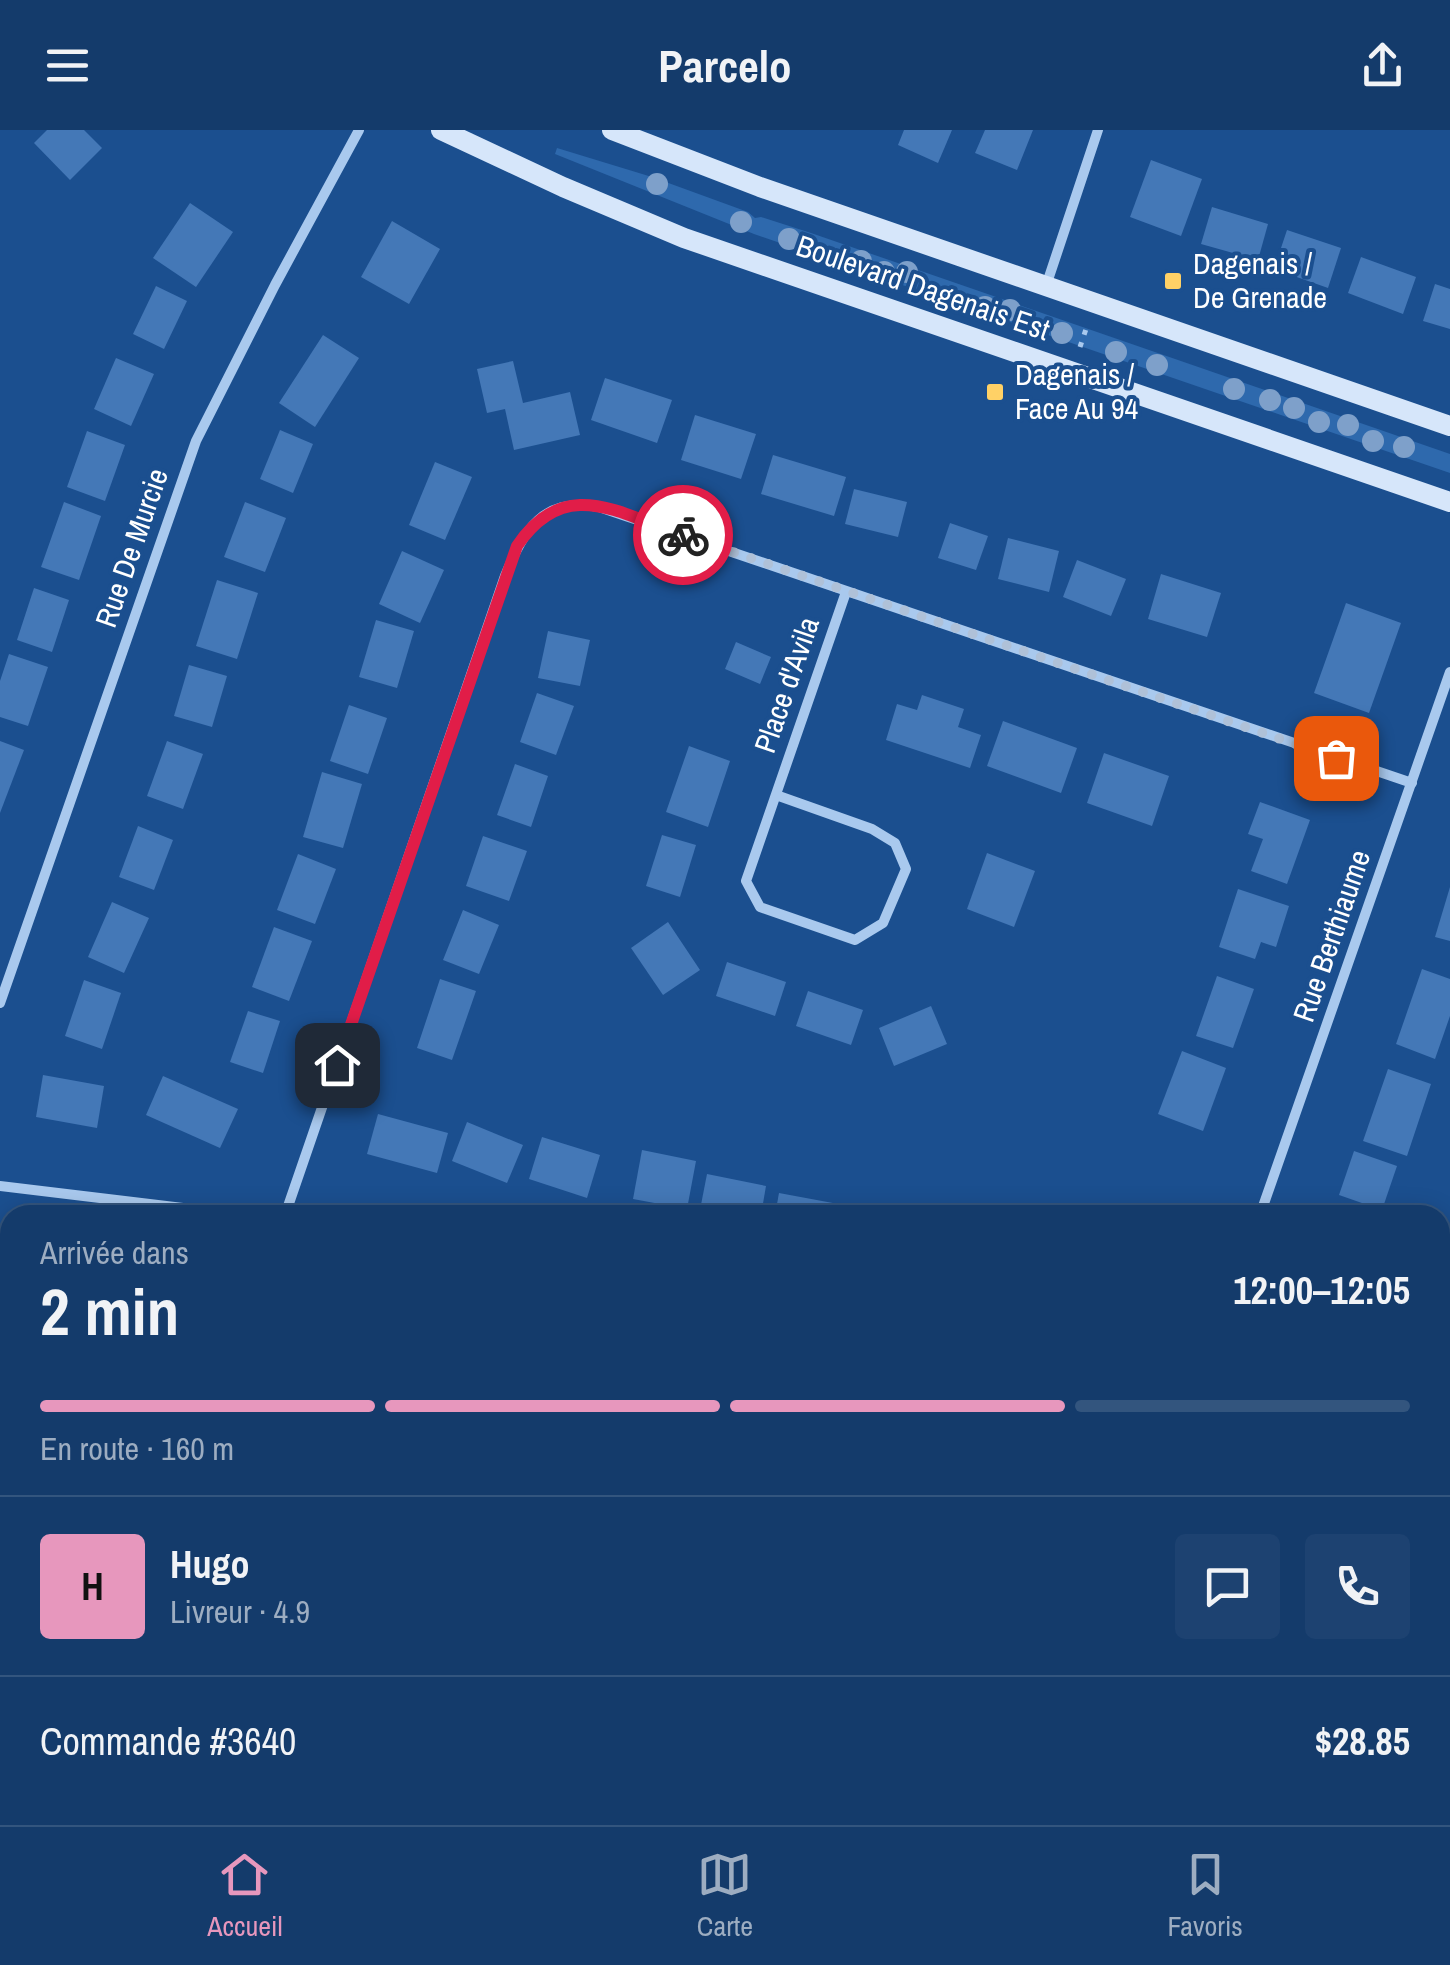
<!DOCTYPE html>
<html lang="fr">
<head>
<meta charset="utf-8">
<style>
  :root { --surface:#143b6b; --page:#1d4271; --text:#f1f3f6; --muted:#9dadc1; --line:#33557e; --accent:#e797bd }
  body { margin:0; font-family:"Archivo Narrow",sans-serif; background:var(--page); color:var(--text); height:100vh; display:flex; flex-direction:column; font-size:38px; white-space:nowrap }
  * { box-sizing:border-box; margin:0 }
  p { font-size:32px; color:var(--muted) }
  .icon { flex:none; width:55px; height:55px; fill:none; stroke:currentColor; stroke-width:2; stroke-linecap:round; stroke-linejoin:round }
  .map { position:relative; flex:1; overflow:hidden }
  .drawer { position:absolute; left:0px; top:1075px; width:1450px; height:620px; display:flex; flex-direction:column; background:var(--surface); border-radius:30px 30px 0 0; box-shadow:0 5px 25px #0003,0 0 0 2px var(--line) }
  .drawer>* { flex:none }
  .pin { position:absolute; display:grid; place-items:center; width:85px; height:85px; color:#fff; margin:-42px; border-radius:20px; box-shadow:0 5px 15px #0006 }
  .courier { position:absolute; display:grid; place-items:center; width:100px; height:100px; margin:-50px; border:8px solid #e11d48; border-radius:50%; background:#fff; color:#222; box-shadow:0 2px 12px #0007 }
  .overview em { font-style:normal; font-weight:700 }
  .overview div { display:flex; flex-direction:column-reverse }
  .overview { display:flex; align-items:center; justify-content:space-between; height:170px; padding:0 40px }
  h1 { font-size:65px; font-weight:700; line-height:75px }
  .bar { display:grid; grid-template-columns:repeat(4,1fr); gap:15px 10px; align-content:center; height:120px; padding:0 40px }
  .bar i { height:12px; border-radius:8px; background:var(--line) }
  .bar .current { background:var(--accent) }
  .bar p { grid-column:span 4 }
  .line { display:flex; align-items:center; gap:25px; padding:0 40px; border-top:2px solid var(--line) }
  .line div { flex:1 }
  .round { display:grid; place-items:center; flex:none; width:105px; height:105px; border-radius:10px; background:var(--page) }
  header { display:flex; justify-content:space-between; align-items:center; height:130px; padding:0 40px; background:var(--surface); font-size:45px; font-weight:700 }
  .menu { display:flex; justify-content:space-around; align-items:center; height:140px; border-top:2px solid var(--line); background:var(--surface); font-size:28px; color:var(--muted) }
  .menu a { display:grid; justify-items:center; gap:5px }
  .menu .current { color:var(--accent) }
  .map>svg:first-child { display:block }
  .green { fill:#2e69ad }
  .building { fill:#4478b7 }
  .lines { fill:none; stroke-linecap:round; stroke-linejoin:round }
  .path { stroke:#a9c9ee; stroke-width:5; stroke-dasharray:5 8; stroke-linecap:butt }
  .street { stroke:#a9c9ee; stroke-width:10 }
  .secondary { stroke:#d6e6fa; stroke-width:20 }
  .tree { fill:#7ea0ca }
  .done { stroke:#afc1d8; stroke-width:10; stroke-dasharray:0 18 }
  .route { stroke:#e11d48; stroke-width:12 }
  .poi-dot { fill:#ffd166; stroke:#1b4f8f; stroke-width:4 }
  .labels { text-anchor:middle; stroke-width:8; stroke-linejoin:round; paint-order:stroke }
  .poi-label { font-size:30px; fill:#fff; stroke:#1b4f8f; text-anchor:start }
  .street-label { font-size:30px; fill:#fff; stroke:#1b4f8f }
</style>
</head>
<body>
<header><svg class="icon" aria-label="menu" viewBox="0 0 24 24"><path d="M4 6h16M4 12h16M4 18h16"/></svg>Parcelo<svg class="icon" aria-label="share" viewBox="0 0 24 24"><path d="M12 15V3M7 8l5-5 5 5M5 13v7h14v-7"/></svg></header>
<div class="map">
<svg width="1450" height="1695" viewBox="0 0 1450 1695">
  <rect width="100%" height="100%" fill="#1b4f8f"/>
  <!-- green -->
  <g class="green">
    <path d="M557,18L652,47L748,82L755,88L761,87L811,103L1450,324V343L754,104L555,24Z"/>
    <path d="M0,1562L10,1564V1685H188L184,1695H0Z"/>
    <path d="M238,1685H434L465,1695H234Z"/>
  </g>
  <!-- building -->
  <g class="building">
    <path d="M47,0H84L102,18L70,50L34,13Z"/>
    <path d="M904,0H952L938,33L898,15Z"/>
    <path d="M985,0H1033L1017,40L975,23Z"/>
    <path d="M1151,30L1202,49L1181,106L1130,87Z"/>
    <path d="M190,73L233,102L196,157L153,128Z"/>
    <path d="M1212,77L1268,94L1258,130L1201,114Z"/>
    <path d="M392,91L440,119L409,174L361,147Z"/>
    <path d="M1287,100L1341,118L1328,158L1274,139Z"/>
    <path d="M1361,127L1416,147L1403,184L1348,163Z"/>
    <path d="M1435,154L1450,159V199L1423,191Z"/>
    <path d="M156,156L187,171L164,219L133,204Z"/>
    <path d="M323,205L359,228L315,297L279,273Z"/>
    <path d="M116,228L154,244L131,296L94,279Z"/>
    <path d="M513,231L523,273L570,262L580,305L514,320L505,279L487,283L477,239Z"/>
    <path d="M605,248L672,270L657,313L591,290Z"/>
    <path d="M695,285L756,304L741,349L681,330Z"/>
    <path d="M280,300L313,314L293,363L260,349Z"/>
    <path d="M87,301L125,315L105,371L67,357Z"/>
    <path d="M773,325L846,347L834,386L761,364Z"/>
    <path d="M435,332L472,347L445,410L409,395Z"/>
    <path d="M854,359L907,372L898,407L845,394Z"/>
    <path d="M64,372L101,386L79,450L41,437Z"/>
    <path d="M245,372L286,388L265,442L224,427Z"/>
    <path d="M950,393L988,406L976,440L938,428Z"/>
    <path d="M1008,408L1059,421L1049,462L998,449Z"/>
    <path d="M402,421L444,440L420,493L379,474Z"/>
    <path d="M1077,430L1126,449L1111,486L1063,467Z"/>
    <path d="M1161,444L1221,463L1207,507L1148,489Z"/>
    <path d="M217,450L258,463L237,529L196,516Z"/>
    <path d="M34,458L69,470L52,522L17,510Z"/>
    <path d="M1346,473L1401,493L1369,583L1314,563Z"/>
    <path d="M376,490L414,501L397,558L359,547Z"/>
    <path d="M548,501L590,510L580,556L538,548Z"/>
    <path d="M736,512L771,527L760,554L725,539Z"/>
    <path d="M9,524L48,537L28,596L0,587V551Z"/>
    <path d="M189,535L227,546L212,597L174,586Z"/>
    <path d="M537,563L574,576L556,625L520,612Z"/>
    <path d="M922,565L964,579L958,597L981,605L970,638L886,610L897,574L917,580Z"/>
    <path d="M349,575L387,588L368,644L330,631Z"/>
    <path d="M1003,591L1077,618L1061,663L987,636Z"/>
    <path d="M0,611L24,620L0,683Z"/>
    <path d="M167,611L203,624L183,679L147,666Z"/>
    <path d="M689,616L730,631L708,697L666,682Z"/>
    <path d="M1104,623L1169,646L1152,696L1087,673Z"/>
    <path d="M515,634L548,646L531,697L497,685Z"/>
    <path d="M322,642L362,654L343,718L303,707Z"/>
    <path d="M1260,672L1310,690L1287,754L1251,741L1263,709L1248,704Z"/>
    <path d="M138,696L173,710L154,760L119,747Z"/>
    <path d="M662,705L696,715L680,767L646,756Z"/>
    <path d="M483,706L527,721L509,771L466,756Z"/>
    <path d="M987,723L1035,741L1014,797L967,779Z"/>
    <path d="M298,724L336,739L315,794L277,780Z"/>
    <path d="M1450,757V811L1435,807Z"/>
    <path d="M1238,759L1289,776L1276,817L1261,812L1255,829L1219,817Z"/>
    <path d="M112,772L149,788L124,843L88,827Z"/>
    <path d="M463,780L499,795L479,844L443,830Z"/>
    <path d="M668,792L700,840L663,865L631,818Z"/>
    <path d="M274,797L312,811L289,871L252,857Z"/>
    <path d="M727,832L786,852L775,886L716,866Z"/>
    <path d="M1422,839L1450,849V886L1435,929L1396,914Z"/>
    <path d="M1217,846L1254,859L1233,918L1196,906Z"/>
    <path d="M440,849L476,861L452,930L417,918Z"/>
    <path d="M84,850L121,863L102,919L65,906Z"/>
    <path d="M808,861L863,880L851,915L796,896Z"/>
    <path d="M931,876L947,914L894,936L879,898Z"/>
    <path d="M248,881L280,891L263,943L230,932Z"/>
    <path d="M1182,921L1226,938L1203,1001L1158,984Z"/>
    <path d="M1388,939L1431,954L1407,1026L1363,1011Z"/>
    <path d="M43,945L104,956L97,998L36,987Z"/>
    <path d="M163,946L238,979L220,1018L146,985Z"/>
    <path d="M378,984L448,1003L437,1043L367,1024Z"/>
    <path d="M467,992L523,1015L507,1053L452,1031Z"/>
    <path d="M542,1007L600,1025L587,1068L529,1049Z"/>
    <path d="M642,1020L696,1031L687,1079L633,1069Z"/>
    <path d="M1354,1021L1397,1036L1382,1080L1339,1065Z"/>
    <path d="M707,1044L766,1056L761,1085H699Z"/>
    <path d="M779,1063L849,1076L847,1085H775Z"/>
    <path d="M0,1142L10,1143V1189L0,1188Z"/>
    <path d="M1450,1265V1298L1440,1295Z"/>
    <path d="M1450,1444V1514L1440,1495V1449Z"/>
    <path d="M0,1498L10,1500V1529L0,1527Z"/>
    <path d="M1440,1611L1450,1613V1650L1440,1649Z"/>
    <path d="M898,1685H958L956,1695H895Z"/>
    <path d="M982,1685H1042L1040,1695H980Z"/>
  </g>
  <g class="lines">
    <!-- path -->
    <path class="path" d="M1080,217L1086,199"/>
    <!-- street -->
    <g class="street">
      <path d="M1046,156L1098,0"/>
      <path d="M776,665L872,699L895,713L906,739L883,793L855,810L760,777L746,751L846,462"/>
      <path d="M0,873L196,311L275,155L359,0"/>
      <path d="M0,1056L241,1085"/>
      <path d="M285,1085L505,446C524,400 543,366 599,377L1412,653"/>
      <path d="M1260,1085L1450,542"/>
      <path d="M1295,1685L1335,1695"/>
      <path d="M214,1695L217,1685"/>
    </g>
    <!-- secondary -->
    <g class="secondary">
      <path d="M441,0L563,57L684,108L1450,372"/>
      <path d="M612,0L760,57L1450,296"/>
    </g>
  </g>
  <!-- trees -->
  <g class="tree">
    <circle cx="657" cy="54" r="11"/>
    <circle cx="741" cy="92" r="11"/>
    <circle cx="789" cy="109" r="11"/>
    <circle cx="861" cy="131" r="11"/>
    <circle cx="884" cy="142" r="11"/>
    <circle cx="907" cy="142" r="11"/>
    <circle cx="985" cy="177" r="11"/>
    <circle cx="1010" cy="180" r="11"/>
    <circle cx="1062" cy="203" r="11"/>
    <circle cx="1116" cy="222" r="11"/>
    <circle cx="1157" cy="235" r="11"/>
    <circle cx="1234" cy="259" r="11"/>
    <circle cx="1270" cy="270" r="11"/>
    <circle cx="1294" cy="278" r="11"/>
    <circle cx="1319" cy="292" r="11"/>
    <circle cx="1348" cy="295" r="11"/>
    <circle cx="1373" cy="311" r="11"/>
    <circle cx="1404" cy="317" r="11"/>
  </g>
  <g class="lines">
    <!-- done -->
    <path class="done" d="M683,405L1336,628"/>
    <!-- route -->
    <path class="route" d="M337,935L517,416C565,345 617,383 683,405"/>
  </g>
  <!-- markers -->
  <g class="poi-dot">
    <rect x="1163" y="141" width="20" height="20" rx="5"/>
    <rect x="985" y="252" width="20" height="20" rx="5"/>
  </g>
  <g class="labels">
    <!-- poi labels -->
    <g class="poi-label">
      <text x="1193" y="144">Dagenais /<tspan x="1193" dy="34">De Grenade</tspan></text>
      <text x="1015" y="255">Dagenais /<tspan x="1015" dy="34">Face Au 94</tspan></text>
    </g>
    <!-- street labels -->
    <g class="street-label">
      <text transform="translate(923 158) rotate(19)" y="10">Boulevard Dagenais Est</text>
      <text transform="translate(132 418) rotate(-71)" y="10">Rue De Murcie</text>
      <text transform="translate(787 555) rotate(-71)" y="10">Place d'Avila</text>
      <text transform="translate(1332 806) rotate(-71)" y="10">Rue Berthiaume</text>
    </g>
  </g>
</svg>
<div class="pin" style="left:1336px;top:628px;background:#ea580c"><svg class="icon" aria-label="bag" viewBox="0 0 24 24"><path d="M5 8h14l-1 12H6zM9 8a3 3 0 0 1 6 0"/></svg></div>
<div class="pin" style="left:337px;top:935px;background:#1f2937"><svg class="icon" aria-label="home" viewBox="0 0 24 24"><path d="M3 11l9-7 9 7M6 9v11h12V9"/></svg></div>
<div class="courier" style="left:683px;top:405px"><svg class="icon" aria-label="bike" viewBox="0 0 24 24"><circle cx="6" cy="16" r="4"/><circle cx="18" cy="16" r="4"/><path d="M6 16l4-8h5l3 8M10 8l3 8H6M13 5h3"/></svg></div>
<section class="drawer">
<div class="overview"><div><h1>2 min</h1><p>Arrivée dans</p></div><em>12:00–12:05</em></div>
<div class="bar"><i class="current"></i><i class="current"></i><i class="current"></i><i></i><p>En route · 160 m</p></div>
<div class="line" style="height:180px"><b class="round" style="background:var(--accent);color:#111">H</b><div><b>Hugo</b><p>Livreur · 4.9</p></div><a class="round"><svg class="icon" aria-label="chat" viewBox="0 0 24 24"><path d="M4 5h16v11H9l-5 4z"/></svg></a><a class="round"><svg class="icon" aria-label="phone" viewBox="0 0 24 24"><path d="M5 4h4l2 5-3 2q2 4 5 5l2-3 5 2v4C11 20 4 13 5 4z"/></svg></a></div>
<div class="line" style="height:130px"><div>Commande #3640</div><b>$28.85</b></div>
</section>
</div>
<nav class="menu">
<a class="current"><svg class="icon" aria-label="home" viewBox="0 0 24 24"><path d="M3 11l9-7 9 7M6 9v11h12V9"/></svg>Accueil</a>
<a><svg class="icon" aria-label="map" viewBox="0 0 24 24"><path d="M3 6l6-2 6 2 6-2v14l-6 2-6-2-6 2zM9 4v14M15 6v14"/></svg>Carte</a>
<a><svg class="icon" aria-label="saved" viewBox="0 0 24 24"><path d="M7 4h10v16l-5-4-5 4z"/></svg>Favoris</a>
</nav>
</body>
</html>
